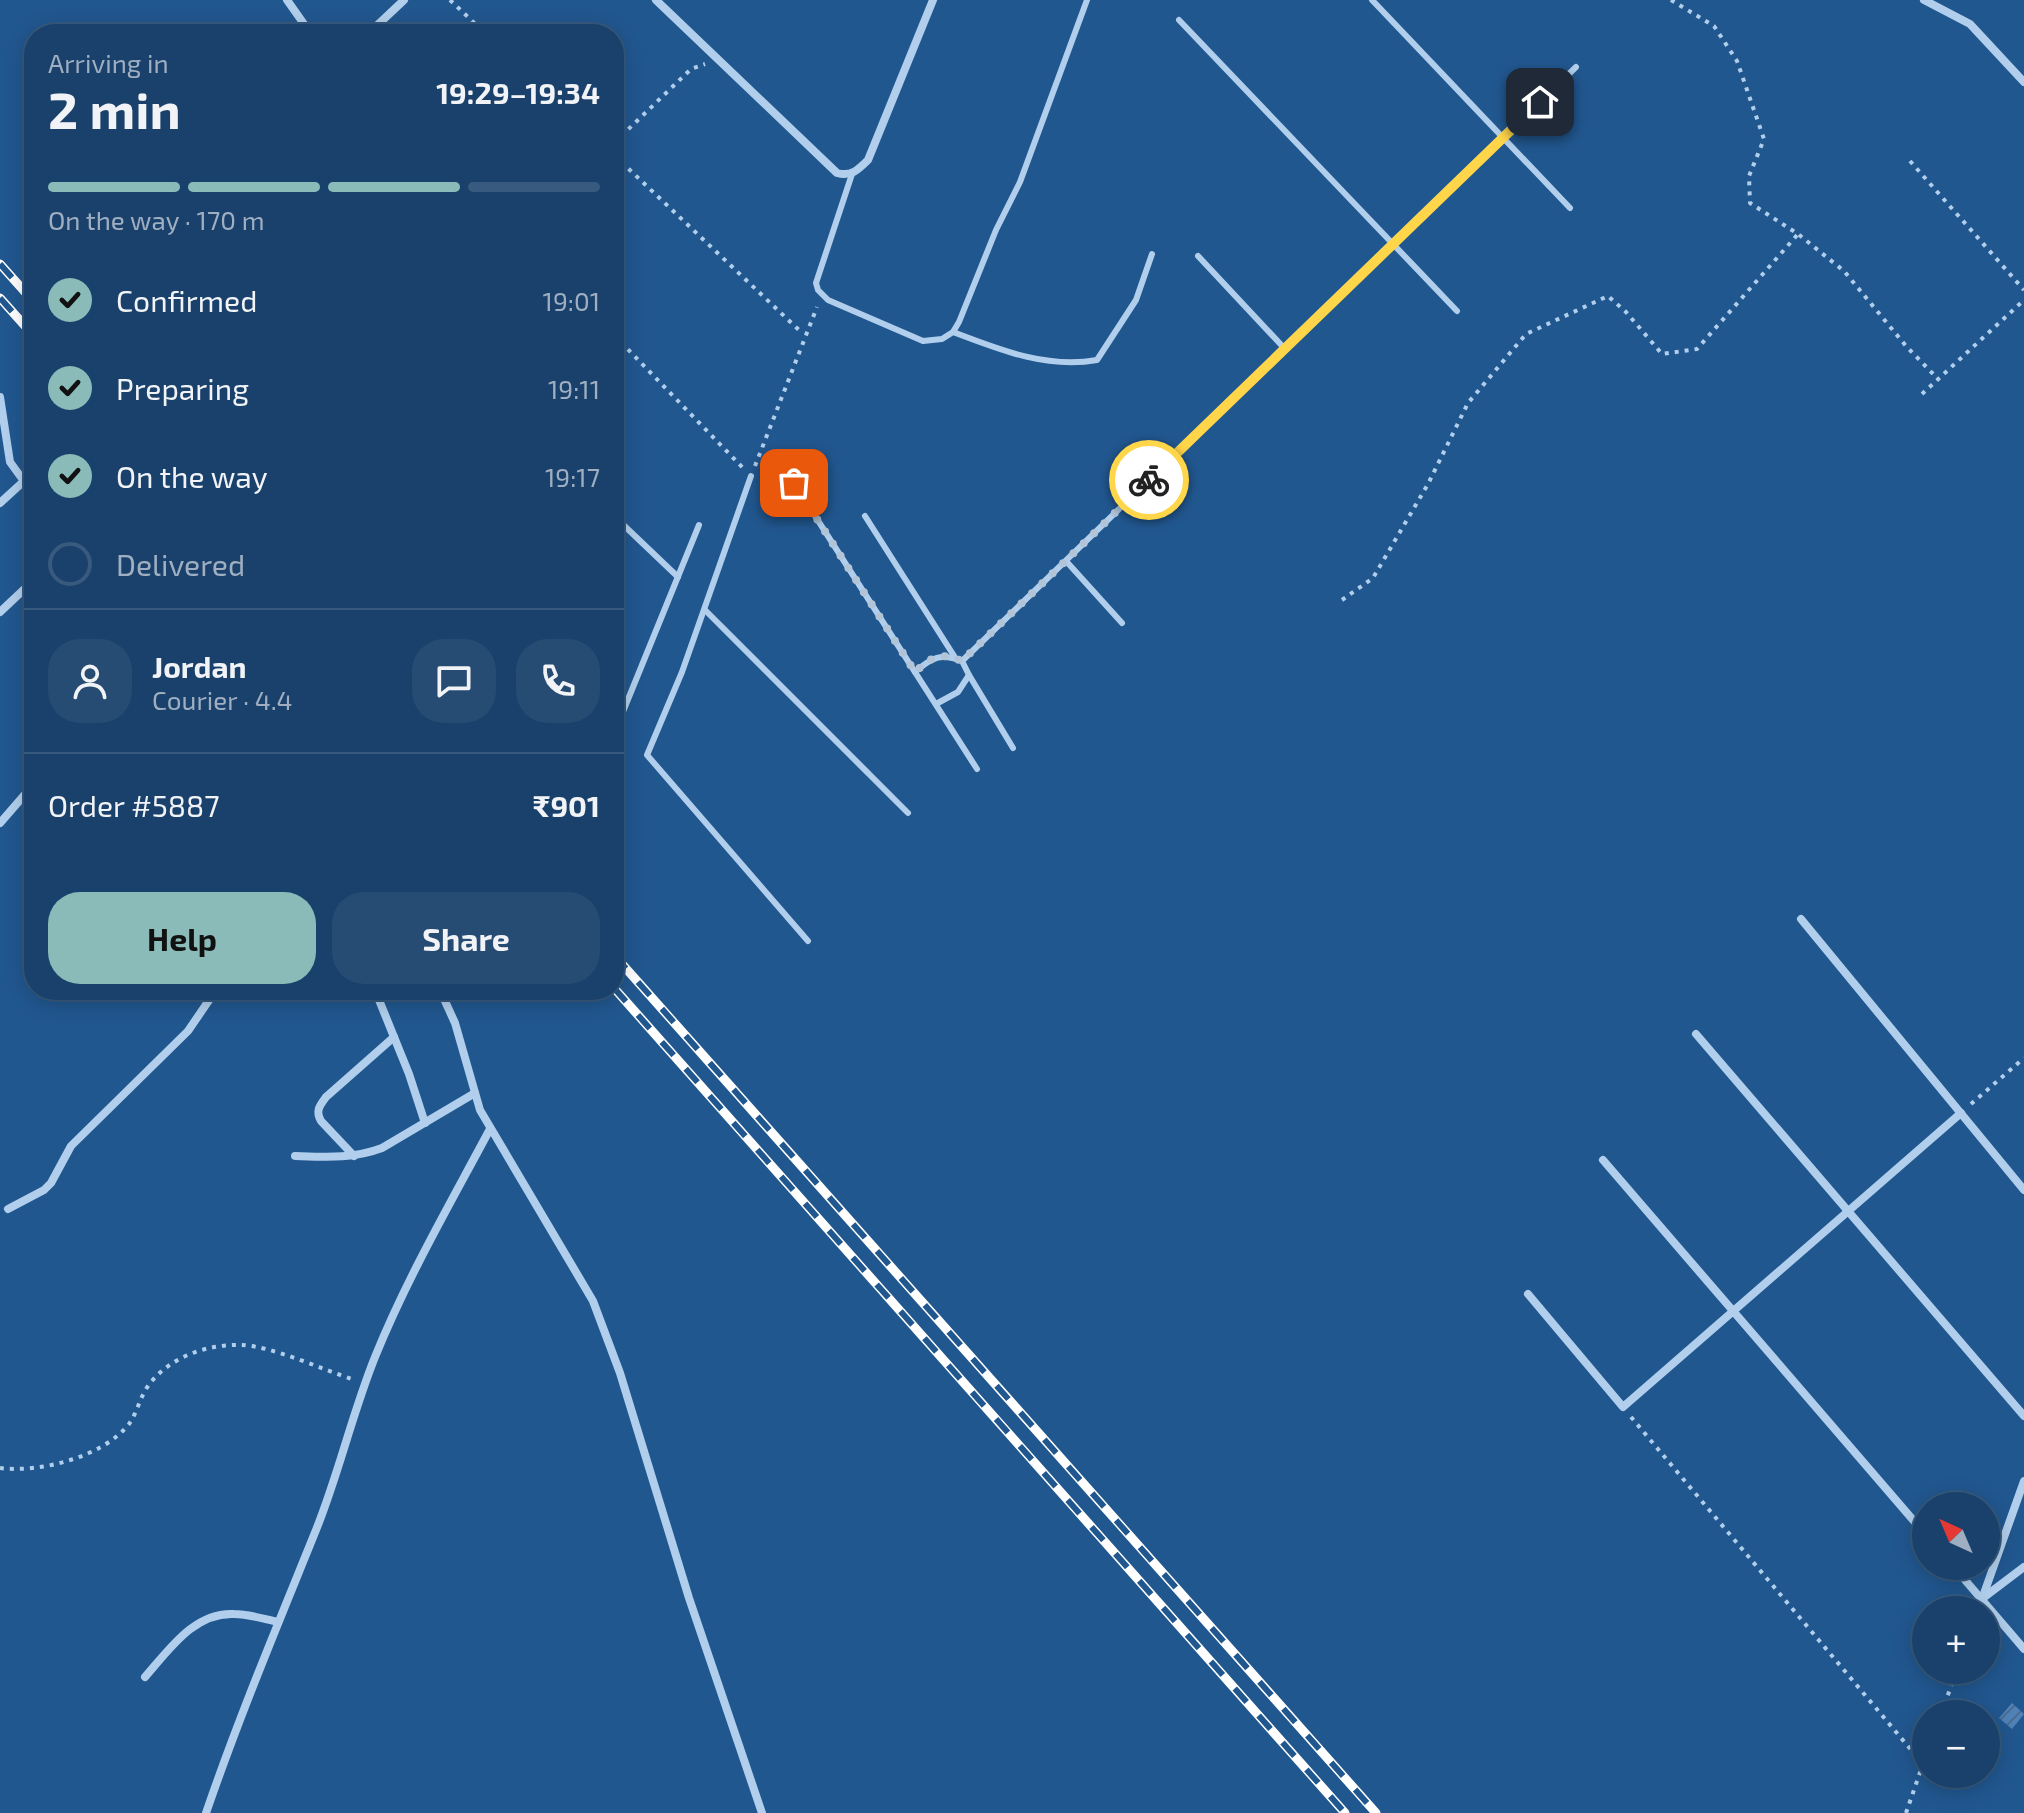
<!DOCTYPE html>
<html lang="en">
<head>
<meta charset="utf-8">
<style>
  :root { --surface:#19416b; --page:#264c73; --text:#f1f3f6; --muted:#9fafc1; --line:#375a7e; --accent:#8bbbb9 }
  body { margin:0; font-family:"Exo 2",sans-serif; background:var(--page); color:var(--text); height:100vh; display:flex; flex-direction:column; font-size:30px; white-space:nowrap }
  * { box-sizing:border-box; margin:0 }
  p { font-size:26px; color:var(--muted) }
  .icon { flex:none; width:44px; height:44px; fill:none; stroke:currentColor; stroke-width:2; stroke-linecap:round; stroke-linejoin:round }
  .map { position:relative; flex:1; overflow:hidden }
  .panel { position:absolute; left:24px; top:24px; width:600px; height:976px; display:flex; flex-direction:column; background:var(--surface); border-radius:32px; box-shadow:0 4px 20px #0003,0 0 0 2px var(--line) }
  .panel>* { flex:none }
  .needle { width:52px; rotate:316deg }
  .tools { position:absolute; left:1912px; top:1492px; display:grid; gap:16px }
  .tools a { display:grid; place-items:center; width:88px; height:88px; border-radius:50%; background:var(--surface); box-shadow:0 4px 20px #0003,0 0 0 2px var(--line); font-size:40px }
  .pin { position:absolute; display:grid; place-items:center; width:68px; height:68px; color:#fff; margin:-34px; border-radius:16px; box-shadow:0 4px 12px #0006 }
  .courier { position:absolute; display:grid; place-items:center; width:80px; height:80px; margin:-40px; border:6px solid #ffd54a; border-radius:50%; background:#fff; color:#222; box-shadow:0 2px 10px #0007 }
  .summary em { font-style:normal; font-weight:700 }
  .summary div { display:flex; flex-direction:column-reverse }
  .summary { display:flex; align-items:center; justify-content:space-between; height:136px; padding:0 24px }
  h1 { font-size:52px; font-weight:700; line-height:60px }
  .bar { display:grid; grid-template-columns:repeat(4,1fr); gap:12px 8px; align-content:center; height:96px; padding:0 24px }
  .bar i { height:10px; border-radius:6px; background:var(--line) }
  .bar .current { background:var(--accent) }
  .bar p { grid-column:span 4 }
  .line { display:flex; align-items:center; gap:20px; padding:0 24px; border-top:2px solid var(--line) }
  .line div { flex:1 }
  .round { display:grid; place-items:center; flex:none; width:84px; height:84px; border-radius:32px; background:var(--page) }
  ol { padding:0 24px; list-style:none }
  li { display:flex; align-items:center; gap:24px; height:88px }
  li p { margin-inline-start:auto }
  li .icon { padding:8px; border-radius:50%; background:var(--accent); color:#111; stroke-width:4 }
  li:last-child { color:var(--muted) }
  li i { width:44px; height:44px; border:4px solid var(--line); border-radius:50% }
  .cta { display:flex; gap:16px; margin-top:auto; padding:16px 24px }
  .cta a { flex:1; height:92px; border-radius:32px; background:var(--accent); color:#111; font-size:32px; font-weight:700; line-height:92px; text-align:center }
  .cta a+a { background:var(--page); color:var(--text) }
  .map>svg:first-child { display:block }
  .building { fill:url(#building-hatch) }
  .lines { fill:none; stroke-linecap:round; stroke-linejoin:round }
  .path { stroke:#b1cfec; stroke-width:4; stroke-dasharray:4 6; stroke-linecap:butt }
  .service { stroke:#b1cfec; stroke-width:6 }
  .minor { stroke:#b1cfec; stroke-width:8 }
  .rail-casing { stroke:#fff; stroke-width:9 }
  .rail { stroke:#21578f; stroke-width:6; stroke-dasharray:18; stroke-linecap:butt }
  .done { stroke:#b1c4d8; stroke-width:8; stroke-dasharray:0 14.4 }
  .route { stroke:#ffd54a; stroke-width:10 }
</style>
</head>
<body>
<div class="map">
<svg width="2024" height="1813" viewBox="0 0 2024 1813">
  <defs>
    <pattern id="building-hatch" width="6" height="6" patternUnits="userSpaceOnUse" patternTransform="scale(2)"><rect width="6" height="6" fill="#4e82b8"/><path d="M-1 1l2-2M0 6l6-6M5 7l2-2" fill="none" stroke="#4d6c8d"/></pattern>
  </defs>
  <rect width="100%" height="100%" fill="#21578f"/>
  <!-- building -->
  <path class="building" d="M2012,1703L2024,1714L2012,1729L1999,1718Z"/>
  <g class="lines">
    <!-- path -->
    <g class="path">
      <path d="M450,0L486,34"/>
      <path d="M1671,0L1714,26L1737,61L1764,139L1749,176L1750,203L1798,234L1844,271L1906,346L1938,379"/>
      <path d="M614,143L691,69L705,64"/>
      <path d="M614,155L800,331"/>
      <path d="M1910,161L2024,290"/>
      <path d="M614,335L743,468"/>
      <path d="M1922,394L2024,300"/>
      <path d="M755,466L817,307"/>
      <path d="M1342,600L1373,578L1428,484L1468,403L1526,334L1608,296L1626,312L1662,354L1697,349L1798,234"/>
      <path d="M1971,1104L2024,1058"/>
      <path d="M1631,1417L1923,1764"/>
      <path d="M0,1468C40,1473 103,1457 129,1424C137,1413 140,1397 148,1386C169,1357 207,1344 241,1345C272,1346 321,1369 352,1379"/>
      <path d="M1941,1714L1957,1670"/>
      <path d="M1906,1813L1926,1755"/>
    </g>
    <!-- service -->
    <g class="service">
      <path d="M1372,0L1570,208"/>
      <path d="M1179,20L1457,311"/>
      <path d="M852,174L816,283L818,290L828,300L923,341L942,339L953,332L959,322L996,230L1020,182L1087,0"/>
      <path d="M1198,256L1285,349"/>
      <path d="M953,332C1000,350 1047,369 1097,360L1136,300L1152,254"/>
      <path d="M751,476L682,672L647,755L808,941"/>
      <path d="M794,483L977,769"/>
      <path d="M614,516L678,577"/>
      <path d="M865,516L956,659"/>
      <path d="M1066,561L1122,623"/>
      <path d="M705,610L908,813"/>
      <path d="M962,661L1576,67"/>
      <path d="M915,672C932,657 941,653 962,661L969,675L958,692L936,704"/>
      <path d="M969,675L1013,748"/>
      <path d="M614,712L620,719L699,525"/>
    </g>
    <!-- minor -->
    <g class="minor">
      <path d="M287,0L311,34"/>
      <path d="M656,0L837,173C851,177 858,170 868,160L933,0"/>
      <path d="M1924,0L1970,24L2024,82"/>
      <path d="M368,34L404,0"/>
      <path d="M0,397L10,462L34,495"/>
      <path d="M0,503L23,482"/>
      <path d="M0,612L34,580"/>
      <path d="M0,823L34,784"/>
      <path d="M1801,919L2024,1190"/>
      <path d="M375,990L409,1074L425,1123"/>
      <path d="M440,990L455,1023L480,1110L593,1301L620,1373L689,1598L762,1813"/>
      <path d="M1696,1034L2024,1416"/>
      <path d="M295,1156C325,1157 353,1159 382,1148L475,1093"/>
      <path d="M354,1156L321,1121C315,1111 320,1105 326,1097L394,1037"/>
      <path d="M1603,1160L1926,1535"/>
      <path d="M8,1209L44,1190L51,1183L71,1146L188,1031L216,990"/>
      <path d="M1528,1294L1623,1407L1961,1113"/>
      <path d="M1953,1566L2024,1649"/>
      <path d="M1983,1598L2024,1567"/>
      <path d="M1982,1599L2024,1481"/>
      <path d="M145,1677C169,1650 194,1612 234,1614C249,1614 264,1619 278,1622"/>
      <path d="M206,1813C239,1717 278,1624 316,1530C339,1473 352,1414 375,1357C407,1278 450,1204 490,1129"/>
    </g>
    <defs>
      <g id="rail">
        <path d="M0,264L34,302"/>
        <path d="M0,298L34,336"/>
        <path d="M614,955L1376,1813"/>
        <path d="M614,988L1345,1813"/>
      </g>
    </defs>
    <!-- rail casing -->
    <use href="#rail" class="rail-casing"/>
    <!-- rail -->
    <use href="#rail" class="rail"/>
  </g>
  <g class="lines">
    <!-- done -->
    <path class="done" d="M794,483L915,672C933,656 939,652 962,661L1149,480"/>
    <!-- route -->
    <path class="route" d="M1149,480L1540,102"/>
  </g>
</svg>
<div class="tools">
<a><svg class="needle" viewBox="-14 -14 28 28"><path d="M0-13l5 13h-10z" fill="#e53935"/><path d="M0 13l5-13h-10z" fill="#9fafc1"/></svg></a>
<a>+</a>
<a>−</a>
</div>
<div class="pin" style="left:794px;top:483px;background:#ea580c"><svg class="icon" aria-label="bag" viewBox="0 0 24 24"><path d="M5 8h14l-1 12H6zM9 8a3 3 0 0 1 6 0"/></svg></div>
<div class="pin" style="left:1540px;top:102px;background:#1f2937"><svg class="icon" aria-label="home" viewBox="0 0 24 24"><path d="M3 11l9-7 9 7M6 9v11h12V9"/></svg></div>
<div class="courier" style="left:1149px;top:480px"><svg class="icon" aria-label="bike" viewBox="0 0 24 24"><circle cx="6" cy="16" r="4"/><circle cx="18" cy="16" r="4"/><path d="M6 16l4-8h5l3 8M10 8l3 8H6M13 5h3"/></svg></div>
<section class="panel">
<div class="summary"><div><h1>2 min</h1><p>Arriving in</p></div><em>19:29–19:34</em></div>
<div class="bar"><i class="current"></i><i class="current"></i><i class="current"></i><i></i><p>On the way · 170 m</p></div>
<ol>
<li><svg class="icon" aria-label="check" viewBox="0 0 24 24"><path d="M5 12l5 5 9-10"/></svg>Confirmed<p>19:01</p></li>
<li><svg class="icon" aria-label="check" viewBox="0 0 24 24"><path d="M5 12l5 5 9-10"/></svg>Preparing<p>19:11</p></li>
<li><svg class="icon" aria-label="check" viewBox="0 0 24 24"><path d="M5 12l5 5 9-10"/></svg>On the way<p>19:17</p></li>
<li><i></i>Delivered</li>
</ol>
<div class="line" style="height:144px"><a class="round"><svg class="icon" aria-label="person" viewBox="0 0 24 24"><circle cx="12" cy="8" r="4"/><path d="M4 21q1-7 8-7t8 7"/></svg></a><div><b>Jordan</b><p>Courier · 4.4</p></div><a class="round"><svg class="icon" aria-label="chat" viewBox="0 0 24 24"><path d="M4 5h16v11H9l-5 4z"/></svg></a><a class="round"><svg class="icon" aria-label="phone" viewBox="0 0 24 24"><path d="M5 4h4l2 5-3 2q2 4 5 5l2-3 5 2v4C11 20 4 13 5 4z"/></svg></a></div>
<div class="line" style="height:104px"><div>Order #5887</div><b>₹901</b></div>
<div class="cta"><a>Help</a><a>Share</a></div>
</section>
</div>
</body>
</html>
